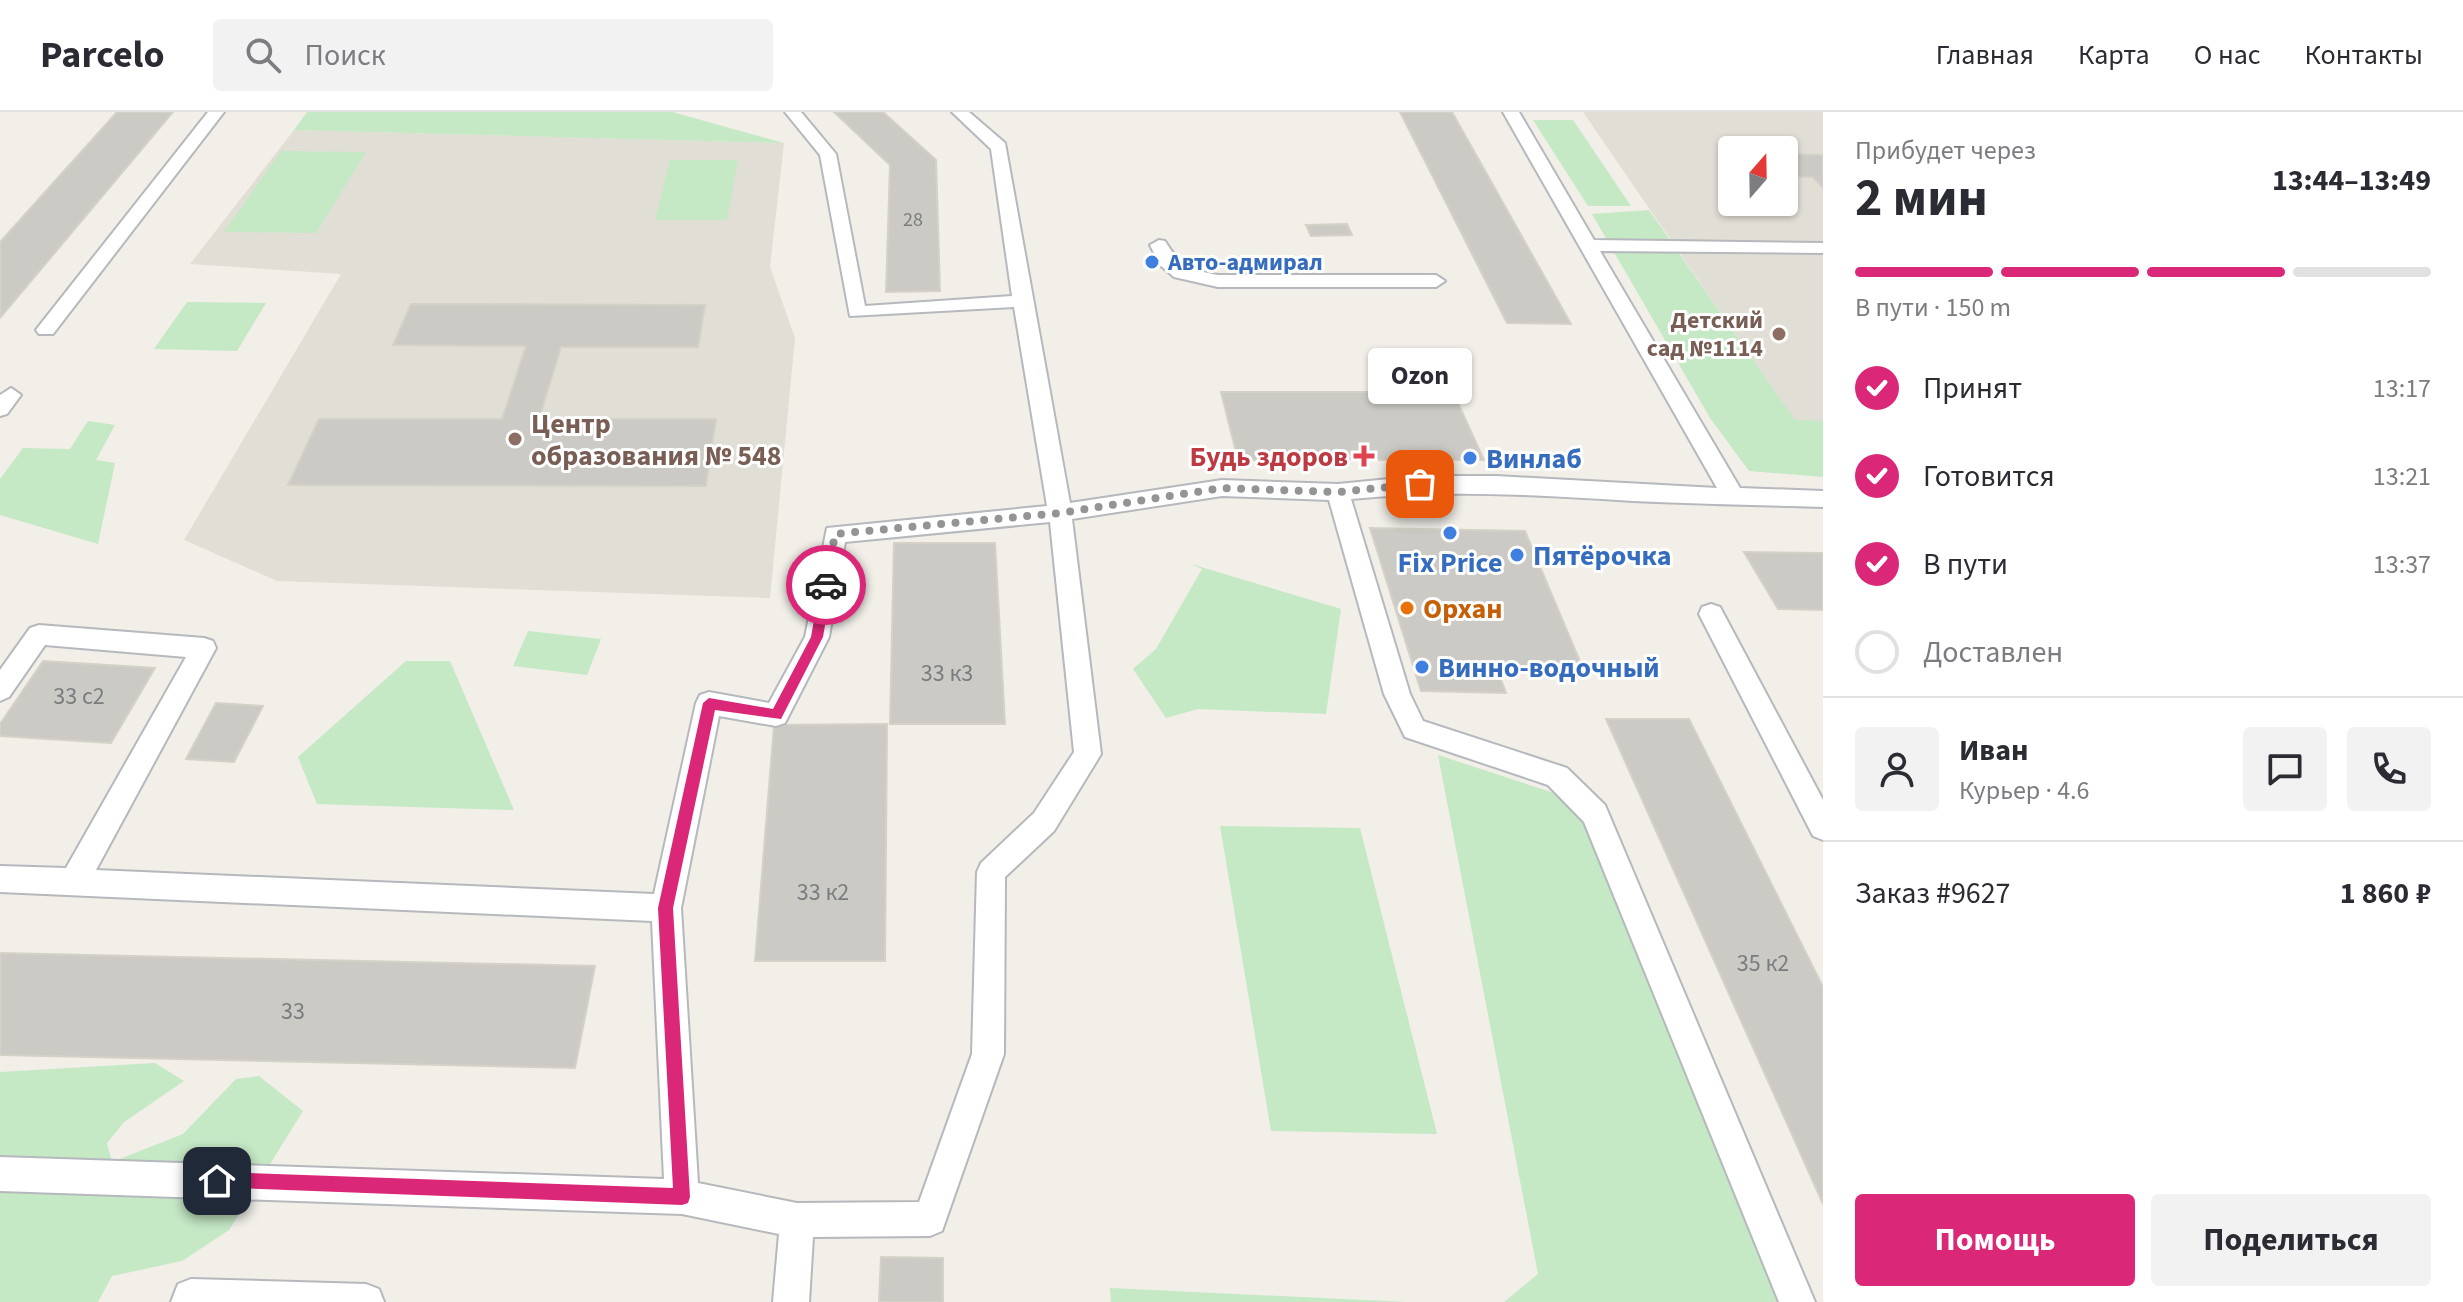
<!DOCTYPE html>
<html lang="ru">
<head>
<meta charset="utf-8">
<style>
  :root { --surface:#fff; --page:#f2f2f3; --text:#2b2b33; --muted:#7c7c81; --line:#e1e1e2; --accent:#db2777 }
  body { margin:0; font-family:"Source Sans 3",sans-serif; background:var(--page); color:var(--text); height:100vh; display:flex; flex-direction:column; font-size:30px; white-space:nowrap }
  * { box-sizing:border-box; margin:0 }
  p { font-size:26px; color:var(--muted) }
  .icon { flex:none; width:44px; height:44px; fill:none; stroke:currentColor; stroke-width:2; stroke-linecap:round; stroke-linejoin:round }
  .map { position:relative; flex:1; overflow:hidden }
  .side { display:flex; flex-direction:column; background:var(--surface); width:640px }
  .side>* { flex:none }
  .needle { width:52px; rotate:20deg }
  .buttons { position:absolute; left:1718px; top:24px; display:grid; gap:16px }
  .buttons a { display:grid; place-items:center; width:80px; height:80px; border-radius:8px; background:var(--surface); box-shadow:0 2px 6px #0004; font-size:40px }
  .pin { position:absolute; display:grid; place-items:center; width:68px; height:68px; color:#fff; margin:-34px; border-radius:16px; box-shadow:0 4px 12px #0006 }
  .courier { position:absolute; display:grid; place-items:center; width:80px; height:80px; margin:-40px; border:6px solid #db2777; border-radius:50%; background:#fff; color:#222; box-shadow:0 2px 10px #0007 }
  .bubble { position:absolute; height:56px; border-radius:8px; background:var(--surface); box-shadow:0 2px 6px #0004; font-size:26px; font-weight:700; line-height:56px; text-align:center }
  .headline em { font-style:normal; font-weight:700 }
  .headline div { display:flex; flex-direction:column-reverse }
  .headline { display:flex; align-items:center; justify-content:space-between; height:136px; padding:0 32px }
  h1 { font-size:52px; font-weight:700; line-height:60px }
  .bar { display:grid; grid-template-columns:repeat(4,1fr); gap:12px 8px; align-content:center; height:96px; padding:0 32px }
  .bar i { height:10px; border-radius:6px; background:var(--line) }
  .bar .current { background:var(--accent) }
  .bar p { grid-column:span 4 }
  .line { display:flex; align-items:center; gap:20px; padding:0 32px; border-top:2px solid var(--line) }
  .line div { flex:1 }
  .round { display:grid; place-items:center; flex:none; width:84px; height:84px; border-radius:8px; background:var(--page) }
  ol { padding:0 32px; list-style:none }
  li { display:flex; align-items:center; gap:24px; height:88px }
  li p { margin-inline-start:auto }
  li .icon { padding:8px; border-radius:50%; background:var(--accent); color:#fff; stroke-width:4 }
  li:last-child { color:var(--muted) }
  li i { width:44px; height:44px; border:4px solid var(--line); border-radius:50% }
  .primary-button { display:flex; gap:16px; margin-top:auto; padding:16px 32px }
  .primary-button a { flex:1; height:92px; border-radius:8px; background:var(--accent); color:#fff; font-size:32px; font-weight:700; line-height:92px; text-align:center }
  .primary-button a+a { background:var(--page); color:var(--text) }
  header { display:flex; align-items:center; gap:48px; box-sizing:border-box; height:112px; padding:0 40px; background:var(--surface); border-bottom:2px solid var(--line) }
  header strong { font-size:38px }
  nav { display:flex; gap:44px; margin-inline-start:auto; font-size:28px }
  .search { width:560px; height:72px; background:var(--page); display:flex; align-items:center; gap:20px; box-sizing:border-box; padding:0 28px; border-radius:8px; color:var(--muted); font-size:30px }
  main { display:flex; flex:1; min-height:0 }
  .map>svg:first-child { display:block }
  .education { fill:#e1ded6; fill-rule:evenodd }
  .green { fill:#c5e8c5 }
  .building { fill:#cccac5; stroke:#d6d1c6; stroke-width:2 }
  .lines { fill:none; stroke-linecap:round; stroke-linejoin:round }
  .service-casing { stroke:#b5b8bc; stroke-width:4 }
  .service { fill:#fff; fill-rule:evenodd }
  .route { fill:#db2777 }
  .done { stroke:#929495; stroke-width:8; stroke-dasharray:0 14.4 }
  .shop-dot { fill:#3f7fe0; stroke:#fff; stroke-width:3 }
  .education-dot { fill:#8d6e63; stroke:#fff; stroke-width:3 }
  .health-dot { fill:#e0444e; stroke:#fff; stroke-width:3 }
  .food-dot { fill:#e8710a; stroke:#fff; stroke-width:3 }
  .labels { text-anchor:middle; stroke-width:6; stroke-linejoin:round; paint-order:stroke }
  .far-number-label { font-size:20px; fill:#7a7d7f }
  .far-shop-label { font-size:24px; font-weight:bold; fill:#366cbe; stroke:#fff; text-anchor:start }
  .far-education-label { font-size:24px; font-weight:bold; fill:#785e54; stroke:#fff; text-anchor:end }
  .number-label { font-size:24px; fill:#7a7d7f }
  .education-label { font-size:28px; font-weight:bold; fill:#785e54; stroke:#fff; text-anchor:start }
  .health-label { font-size:28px; font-weight:bold; fill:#be3a42; stroke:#fff; text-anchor:end }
  .shop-label { font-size:28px; font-weight:bold; fill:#366cbe; stroke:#fff; text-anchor:start }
  .food-label { font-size:28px; font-weight:bold; fill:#c56008; stroke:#fff; text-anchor:start }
</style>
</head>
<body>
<header>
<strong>Parcelo</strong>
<div class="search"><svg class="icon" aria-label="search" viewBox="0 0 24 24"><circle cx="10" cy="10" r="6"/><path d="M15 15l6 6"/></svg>Поиск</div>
<nav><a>Главная</a><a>Карта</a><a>О нас</a><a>Контакты</a></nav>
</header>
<main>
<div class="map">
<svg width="1823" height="1190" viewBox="0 0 1823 1190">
  <rect width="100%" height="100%" fill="#f1efe8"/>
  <!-- education -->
  <g class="education">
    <path d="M1583,0H1823V309H1795ZM1732,38H1784V90H1732Z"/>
    <path d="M294,18L784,31L770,155L795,226L770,486L277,469L184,428L341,162L190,152Z"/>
  </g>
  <!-- green -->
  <g class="green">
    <path d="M307,0H672L784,31L294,18Z"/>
    <path d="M1533,8H1573L1631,94H1588Z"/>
    <path d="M281,39L366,40L316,121L224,120Z"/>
    <path d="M670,48H738L727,108H655Z"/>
    <path d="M1649,98L1795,308L1823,309V365L1749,359L1710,306L1592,102Z"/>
    <path d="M187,190L266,191L237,239L154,237Z"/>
    <path d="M88,309L115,313L96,348L115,351L98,432L0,403V367L23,336L70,337Z"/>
    <path d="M1191,452L1341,497L1326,602L1198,597L1166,606L1133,557L1156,537L1202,457Z"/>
    <path d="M528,519L601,527L587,563L513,554Z"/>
    <path d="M406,549H450L514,698L317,692L298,645Z"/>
    <path d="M1438,643L1560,683L1586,706L1786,1190H1504L1538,1162Z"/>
    <path d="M1220,714L1360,716L1437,1022L1271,1019Z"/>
    <path d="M155,951L184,969L124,1010L107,1031L112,1050L183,1022L236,967L259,964L303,999L229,1118L182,1149L112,1164L98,1190H0V960Z"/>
    <path d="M1110,1176L1406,1190H1111Z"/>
  </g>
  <!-- building -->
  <g class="building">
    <path d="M117,0H173L0,206V130Z"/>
    <path d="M834,0H883L936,48L940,179L886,180L890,53Z"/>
    <path d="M1400,0H1452L1571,212L1507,211Z"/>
    <path d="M1784,42L1823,43V76L1813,65L1786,64Z"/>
    <path d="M1347,112L1352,123L1311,124L1306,113Z"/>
    <path d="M411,192L705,193L698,235H561L539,307H716L706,374L288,373L319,307H502L526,234L393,233Z"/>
    <path d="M1221,280H1453L1484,348H1238Z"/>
    <path d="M1370,416L1525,419L1584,559L1497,557L1506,581L1421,579Z"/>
    <path d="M894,431H995L1005,612H890Z"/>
    <path d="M1744,440L1823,441V498L1778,497Z"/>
    <path d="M43,549L155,556L111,631L0,624V612Z"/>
    <path d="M216,591L263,594L234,650L186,647Z"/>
    <path d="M1606,607H1689L1823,875V1092Z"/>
    <path d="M887,612L885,849H755L774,613Z"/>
    <path d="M0,841L318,848L595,854L575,956L0,943Z"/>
    <path d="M881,1145L943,1146V1190H879Z"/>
  </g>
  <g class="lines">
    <defs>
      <g id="service">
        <path d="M208,0H224L53,222H39L36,218L39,214Z"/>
        <path d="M785,0H801L836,42L865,194L1012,184L991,37L952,0H969L1005,31L1070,391L1222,368L1338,372L1420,364H1496L1717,376L1503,0H1519L1594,128L1823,131V141L1600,139L1740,376L1823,379V395C1759,393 1696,392 1633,389C1538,383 1446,377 1351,387L1410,582L1423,609L1567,656L1605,693L1815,1190H1779L1584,710L1548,673L1405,625L1384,582L1329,388L1222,384L1072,407L1101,642L1054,719L1005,765L1004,942L942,1119L930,1124L813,1125L809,1190H773L779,1122L682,1102L0,1079V1045L664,1067L652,809L0,780V754L66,756L186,545L45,533L9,585L0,589V558L30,516L39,513L204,526L213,529L216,536L96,758L654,782L696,591L700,583L709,580L769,591L805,525L827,416L1047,394L1014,195L850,204L820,43ZM1050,410L1074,640L1034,701L981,751L977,760L972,942L919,1090L797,1091L698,1071L681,796L719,604L776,614L785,611L829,525L845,430Z"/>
        <path d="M1159,128L1165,129C1182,156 1187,157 1218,163H1436L1445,169L1436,175H1218L1174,165L1160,153L1150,133Z"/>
        <path d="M11,276L21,283L7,302L0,304V283Z"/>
        <path d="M1711,492L1720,495L1823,688V728L1813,724L1699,502L1702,495Z"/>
        <path d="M191,1167L366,1172L379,1177L384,1190H171L178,1172Z"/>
      </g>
    </defs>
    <!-- service casing -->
    <use href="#service" class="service-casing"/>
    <!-- service -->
    <use href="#service" class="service"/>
  </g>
  <!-- route -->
  <path class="route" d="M826,468L832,473L823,525L781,607L715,598L673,796L690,1085L688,1091L682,1093L211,1075L208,1069L211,1063L217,1060L673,1076L658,796L703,591L709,586L773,597L811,525L820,473Z"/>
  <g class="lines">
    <!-- done -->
    <path class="done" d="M826,473L835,422L1060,401L1222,376L1338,380L1420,372"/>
  </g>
  <!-- markers -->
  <g class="shop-dot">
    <circle cx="1152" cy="150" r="8"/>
    <circle cx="1470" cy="346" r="8"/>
    <circle cx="1450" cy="421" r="8"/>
    <circle cx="1517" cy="443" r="8"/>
    <circle cx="1422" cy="555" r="8"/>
  </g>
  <g class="education-dot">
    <circle cx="1779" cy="222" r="8"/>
    <circle cx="515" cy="327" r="8"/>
  </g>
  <path class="health-dot" d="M1360 332h8v8h8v8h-8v8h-8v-8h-8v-8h8z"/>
  <circle class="food-dot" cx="1407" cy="496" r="8"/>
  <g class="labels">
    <!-- far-number labels -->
    <g class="far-number-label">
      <text x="913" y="114">28</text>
    </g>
    <!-- far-shop labels -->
    <g class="far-shop-label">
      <text x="1168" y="158">Авто-адмирал</text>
    </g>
    <!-- far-education labels -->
    <g class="far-education-label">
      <text x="1763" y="216">Детский<tspan x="1763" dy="28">сад №1114</tspan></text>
    </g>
    <!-- number labels -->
    <g class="number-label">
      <text x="947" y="569">33 к3</text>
      <text x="79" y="592">33 с2</text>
      <text x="823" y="788">33 к2</text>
      <text x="1763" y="859">35 к2</text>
      <text x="293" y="907">33</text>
    </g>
    <!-- education labels -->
    <g class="education-label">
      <text x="531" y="321">Центр<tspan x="531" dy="32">образования № 548</tspan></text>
    </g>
    <!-- health labels -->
    <g class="health-label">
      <text x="1348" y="354">Будь здоров</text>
    </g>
    <!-- shop labels -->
    <g class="shop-label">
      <text x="1486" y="356">Винлаб</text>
      <text x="1533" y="453">Пятёрочка</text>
      <text x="1450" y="460" text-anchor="middle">Fix Price</text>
      <text x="1438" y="565">Винно-водочный</text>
    </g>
    <!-- food labels -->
    <g class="food-label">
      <text x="1423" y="506">Орхан</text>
    </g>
  </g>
</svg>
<div class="buttons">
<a><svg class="needle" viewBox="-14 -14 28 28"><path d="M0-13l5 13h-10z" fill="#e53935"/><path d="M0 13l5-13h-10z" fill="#7c7c81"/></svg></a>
</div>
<div class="pin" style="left:1420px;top:372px;background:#ea580c"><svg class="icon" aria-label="bag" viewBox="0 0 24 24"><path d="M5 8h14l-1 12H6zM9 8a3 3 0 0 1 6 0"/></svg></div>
<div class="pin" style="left:217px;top:1069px;background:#1f2937"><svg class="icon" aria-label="home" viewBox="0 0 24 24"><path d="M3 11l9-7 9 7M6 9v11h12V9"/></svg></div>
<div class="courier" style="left:826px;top:473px"><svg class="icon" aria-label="car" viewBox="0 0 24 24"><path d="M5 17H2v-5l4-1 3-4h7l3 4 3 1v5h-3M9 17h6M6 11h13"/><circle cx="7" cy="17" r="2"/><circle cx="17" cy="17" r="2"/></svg></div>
<div class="bubble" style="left:1368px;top:236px;width:104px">Ozon</div>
</div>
<section class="side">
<div class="headline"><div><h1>2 мин</h1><p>Прибудет через</p></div><em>13:44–13:49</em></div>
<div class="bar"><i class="current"></i><i class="current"></i><i class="current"></i><i></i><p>В пути · 150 m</p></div>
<ol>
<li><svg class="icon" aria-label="check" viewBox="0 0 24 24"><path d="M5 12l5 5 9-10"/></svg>Принят<p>13:17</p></li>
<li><svg class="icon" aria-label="check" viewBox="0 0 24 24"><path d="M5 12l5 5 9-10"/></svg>Готовится<p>13:21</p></li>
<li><svg class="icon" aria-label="check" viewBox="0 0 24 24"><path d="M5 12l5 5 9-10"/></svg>В пути<p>13:37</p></li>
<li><i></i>Доставлен</li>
</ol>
<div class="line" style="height:144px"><a class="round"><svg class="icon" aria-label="person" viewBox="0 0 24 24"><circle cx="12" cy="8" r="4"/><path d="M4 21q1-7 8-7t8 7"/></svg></a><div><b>Иван</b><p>Курьер · 4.6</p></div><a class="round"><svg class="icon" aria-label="chat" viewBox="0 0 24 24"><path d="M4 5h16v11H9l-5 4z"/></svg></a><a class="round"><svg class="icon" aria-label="phone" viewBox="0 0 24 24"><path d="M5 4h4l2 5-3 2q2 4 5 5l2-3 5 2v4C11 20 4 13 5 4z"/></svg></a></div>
<div class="line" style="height:104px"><div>Заказ #9627</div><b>1 860 ₽</b></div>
<div class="primary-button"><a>Помощь</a><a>Поделиться</a></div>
</section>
</main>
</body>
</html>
